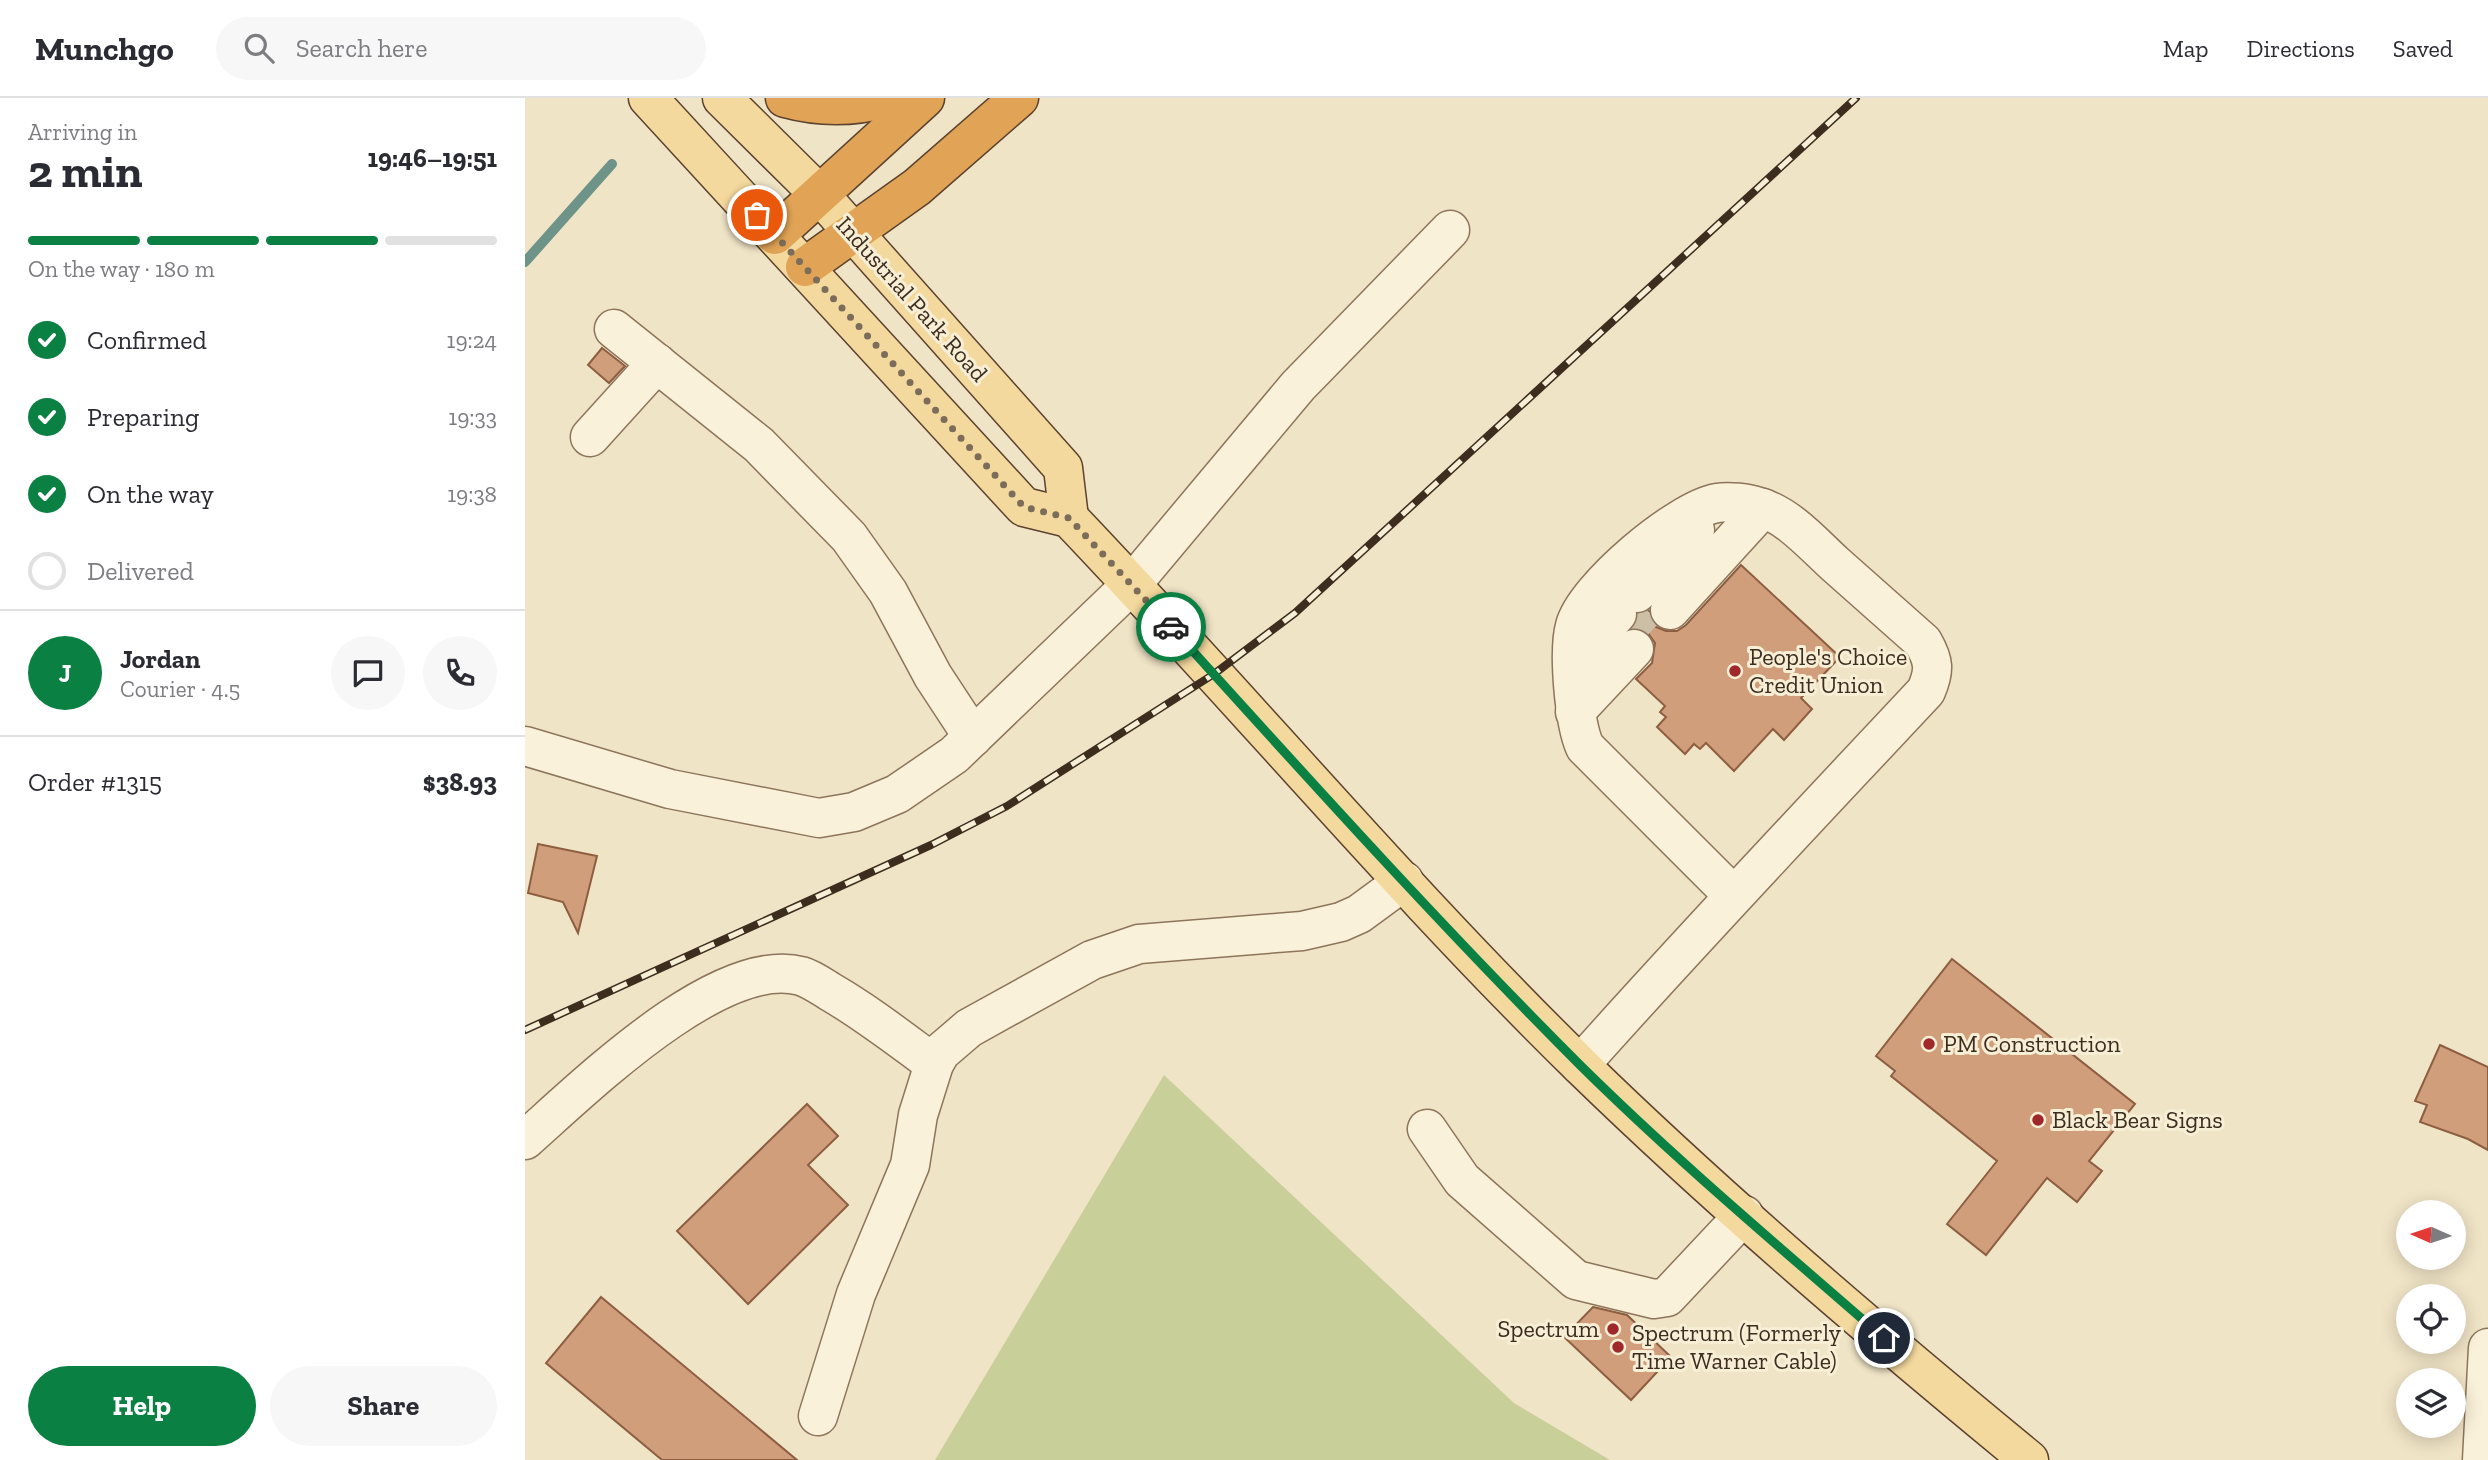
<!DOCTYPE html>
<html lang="en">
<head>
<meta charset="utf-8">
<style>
  :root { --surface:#fff; --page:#f7f7f7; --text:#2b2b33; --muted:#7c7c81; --line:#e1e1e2; --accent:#0b8043 }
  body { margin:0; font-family:"Zilla Slab",serif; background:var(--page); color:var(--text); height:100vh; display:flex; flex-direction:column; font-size:26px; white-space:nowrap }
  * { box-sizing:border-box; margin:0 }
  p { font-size:23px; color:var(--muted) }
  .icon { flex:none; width:38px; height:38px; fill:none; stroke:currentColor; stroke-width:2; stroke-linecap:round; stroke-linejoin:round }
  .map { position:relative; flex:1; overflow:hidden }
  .side { display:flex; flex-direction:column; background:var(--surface); width:525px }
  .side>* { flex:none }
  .needle { width:46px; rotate:273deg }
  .buttons { position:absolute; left:1871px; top:1102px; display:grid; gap:14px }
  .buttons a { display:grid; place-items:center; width:70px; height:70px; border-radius:50%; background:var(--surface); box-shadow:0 4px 18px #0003; font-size:35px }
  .pin { position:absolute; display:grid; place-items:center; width:60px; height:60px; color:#fff; margin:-30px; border:4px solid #fff; border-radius:50%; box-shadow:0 2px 7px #0007 }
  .courier { position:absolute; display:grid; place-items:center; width:70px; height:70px; margin:-35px; border:5px solid #0b8043; border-radius:50%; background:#fff; color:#222; box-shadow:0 2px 9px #0007 }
  .summary em { font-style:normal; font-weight:700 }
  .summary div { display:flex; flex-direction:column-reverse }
  .summary { display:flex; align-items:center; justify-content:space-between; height:119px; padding:0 28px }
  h1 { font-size:46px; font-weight:700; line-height:52px }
  .bar { display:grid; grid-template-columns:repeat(4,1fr); gap:10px 7px; align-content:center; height:84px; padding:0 28px }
  .bar i { height:9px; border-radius:5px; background:var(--line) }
  .bar .selected { background:var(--accent) }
  .bar p { grid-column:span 4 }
  .line { display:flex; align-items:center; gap:18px; padding:0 28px; border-top:2px solid var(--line) }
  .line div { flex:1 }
  .round { display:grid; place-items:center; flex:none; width:74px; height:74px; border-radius:37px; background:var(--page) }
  ol { padding:0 28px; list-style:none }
  li { display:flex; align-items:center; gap:21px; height:77px }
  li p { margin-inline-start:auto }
  li .icon { padding:7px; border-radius:50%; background:var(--accent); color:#fff; stroke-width:4 }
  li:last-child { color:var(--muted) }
  li i { width:38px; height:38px; border:4px solid var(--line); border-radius:50% }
  .primary-button { display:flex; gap:14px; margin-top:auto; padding:14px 28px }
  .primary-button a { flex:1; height:80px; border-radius:42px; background:var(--accent); color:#fff; font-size:28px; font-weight:700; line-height:80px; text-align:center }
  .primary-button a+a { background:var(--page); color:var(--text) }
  header { display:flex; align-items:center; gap:42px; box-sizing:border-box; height:98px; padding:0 35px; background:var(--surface); border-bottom:2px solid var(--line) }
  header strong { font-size:33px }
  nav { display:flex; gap:38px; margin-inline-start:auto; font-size:24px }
  .search { width:490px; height:63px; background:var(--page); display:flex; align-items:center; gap:18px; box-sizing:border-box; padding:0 24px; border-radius:38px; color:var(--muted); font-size:26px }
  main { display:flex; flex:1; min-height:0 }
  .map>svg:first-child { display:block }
  .green { fill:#c9cf99 }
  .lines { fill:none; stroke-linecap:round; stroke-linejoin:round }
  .stream { stroke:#6e9389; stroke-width:10 }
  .building { fill:#d09e7b; stroke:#8d5e40; stroke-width:2 }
  .minor-tunnel { stroke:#ccbfa5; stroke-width:38; stroke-dasharray:38 19; stroke-linecap:butt }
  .minor-casing { stroke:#8d755b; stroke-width:41 }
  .major-casing { stroke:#5b432f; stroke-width:41 }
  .highway-casing { stroke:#5b432f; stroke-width:41 }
  .minor { stroke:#faf1da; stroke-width:38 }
  .major { stroke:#f4d99e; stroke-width:38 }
  .highway { stroke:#e1a355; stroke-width:38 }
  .rail-casing { stroke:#3c2d1f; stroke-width:8 }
  .rail { stroke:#f7eed6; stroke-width:5; stroke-dasharray:16; stroke-linecap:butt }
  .done { stroke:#7b6d59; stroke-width:7; stroke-dasharray:0 12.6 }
  .route { stroke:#0b8043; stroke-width:9 }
  .poi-dot { fill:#9e282a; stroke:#f7eed6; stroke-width:2.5 }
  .labels { text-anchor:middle; stroke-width:6; stroke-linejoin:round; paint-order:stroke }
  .street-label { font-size:24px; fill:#3c2d1f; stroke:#f7eed6 }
  .poi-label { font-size:24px; fill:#3c2d1f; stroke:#f7eed6; text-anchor:start }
</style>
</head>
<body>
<header>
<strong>Munchgo</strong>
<div class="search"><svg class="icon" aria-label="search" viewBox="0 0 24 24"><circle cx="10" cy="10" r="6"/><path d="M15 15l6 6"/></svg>Search here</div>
<nav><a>Map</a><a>Directions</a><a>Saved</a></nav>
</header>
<main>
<section class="side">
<div class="summary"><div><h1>2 min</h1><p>Arriving in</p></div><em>19:46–19:51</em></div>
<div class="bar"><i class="selected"></i><i class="selected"></i><i class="selected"></i><i></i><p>On the way · 180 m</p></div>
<ol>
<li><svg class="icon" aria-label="check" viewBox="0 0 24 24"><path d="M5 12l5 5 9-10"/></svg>Confirmed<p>19:24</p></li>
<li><svg class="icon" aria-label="check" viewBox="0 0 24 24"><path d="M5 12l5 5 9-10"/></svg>Preparing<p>19:33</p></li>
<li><svg class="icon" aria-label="check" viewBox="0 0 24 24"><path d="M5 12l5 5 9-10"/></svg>On the way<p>19:38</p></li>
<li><i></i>Delivered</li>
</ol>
<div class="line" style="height:126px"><b class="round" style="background:var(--accent);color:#fff">J</b><div><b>Jordan</b><p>Courier · 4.5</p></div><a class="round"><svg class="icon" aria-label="chat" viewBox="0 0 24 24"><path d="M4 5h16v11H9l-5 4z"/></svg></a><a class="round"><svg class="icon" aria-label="phone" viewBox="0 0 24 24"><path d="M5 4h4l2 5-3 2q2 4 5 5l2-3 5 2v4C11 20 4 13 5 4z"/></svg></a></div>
<div class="line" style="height:91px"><div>Order #1315</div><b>$38.93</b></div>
<div class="primary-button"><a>Help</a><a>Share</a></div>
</section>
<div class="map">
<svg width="1963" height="1362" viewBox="0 0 1963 1362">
  <rect width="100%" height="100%" fill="#f0e4c6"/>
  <!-- green -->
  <path class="green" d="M639,977L989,1305L1085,1362H410Z"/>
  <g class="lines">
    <!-- stream -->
    <path class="stream" d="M0,164L87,66"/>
  </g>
  <!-- building -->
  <g class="building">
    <path d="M77,250L100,268L84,285L63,267Z"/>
    <path d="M1216,467L1315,559L1276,600L1287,611L1259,642L1248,631L1209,673L1181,645L1175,651L1169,646L1160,656L1132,629L1141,619L1135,614L1140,608L1111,581L1127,565L1130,545L1123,535L1109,530L1113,516L1124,513L1131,529L1141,533H1152L1161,527Z"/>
    <path d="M13,746L72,758L53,835L38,804L3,795Z"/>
    <path d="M1427,861L1610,1006L1564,1063L1577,1073L1552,1104L1522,1080L1461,1157L1422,1126L1472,1063L1366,978L1370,973L1351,958Z"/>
    <path d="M1915,947L1963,969V1052L1943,1041L1895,1024L1902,1007L1890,1003Z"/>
    <path d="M282,1006L313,1038L283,1067L323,1107L223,1206L152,1133Z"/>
    <path d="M76,1199L272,1362H137L21,1265Z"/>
    <path d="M1068,1209L1102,1217L1146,1259L1106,1302L1039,1239Z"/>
  </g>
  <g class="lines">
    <!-- minor-tunnel -->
    <path class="minor-tunnel" d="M1095,539L1131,500"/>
    <defs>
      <g id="minor">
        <path d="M89,231L234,347L324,439L363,494L408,578L448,639"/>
        <path d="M65,339L132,265"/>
        <path d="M1112,495L1170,432"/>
        <path d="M1145,512L1238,410"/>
        <path d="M1049,563L1092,516"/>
        <path d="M1050,614L1109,551"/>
        <path d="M0,648L145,691L294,720L329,714L372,696L429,657L607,486L773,288L925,132"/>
        <path d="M1055,967C1168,840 1285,717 1401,593C1410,572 1409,563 1398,544C1369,518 1339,492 1310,466C1288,446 1263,417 1234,409C1222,405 1204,403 1192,405C1153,412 1060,490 1050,528C1043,553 1049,625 1060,649L1209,798"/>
        <path d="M902,1031L937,1082L1051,1182L1129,1201L1142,1199L1219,1117"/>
        <path d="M0,1042C58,991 194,856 276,878C286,881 296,888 304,893C342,915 375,941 409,966"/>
        <path d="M293,1318L331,1196L385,1067L393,1017L409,966L416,954L444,930L567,862L614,846L777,833L816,824L834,816L879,783"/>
        <path d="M1957,1362L1963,1250"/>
      </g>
      <g id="major">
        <path d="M123,0L499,409L544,420C717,601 878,794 1057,969C1198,1106 1352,1237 1504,1362"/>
        <path d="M197,0L295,97L538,370L544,420"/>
      </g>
      <g id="highway">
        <path d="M260,0C293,9 326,10 360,0"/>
        <path d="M250,137L400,0"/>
        <path d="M280,169L392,89L494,0"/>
      </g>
    </defs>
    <!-- minor casing -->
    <use href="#minor" class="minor-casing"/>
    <!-- major casing -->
    <use href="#major" class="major-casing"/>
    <!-- highway casing -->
    <use href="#highway" class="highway-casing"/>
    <!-- minor -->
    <use href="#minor" class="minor"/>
    <!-- major -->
    <use href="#major" class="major"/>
    <!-- highway -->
    <use href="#highway" class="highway"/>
    <defs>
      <path id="rail" d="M0,932L406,747L482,708L689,576L770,515L1331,0"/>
    </defs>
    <!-- rail casing -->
    <use href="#rail" class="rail-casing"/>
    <!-- rail -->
    <use href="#rail" class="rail"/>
  </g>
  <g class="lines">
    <!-- done -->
    <path class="done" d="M232,117L499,409L544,420L646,529"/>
    <!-- route -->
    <path class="route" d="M646,529C780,677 914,826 1055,967C1152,1063 1256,1150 1359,1240"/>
  </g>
  <!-- markers -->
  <g class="poi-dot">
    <circle cx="1210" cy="573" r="7"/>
    <circle cx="1404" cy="946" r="7"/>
    <circle cx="1513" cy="1022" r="7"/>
    <circle cx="1088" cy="1231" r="7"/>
    <circle cx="1093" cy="1249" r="7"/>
  </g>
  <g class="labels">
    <!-- street labels -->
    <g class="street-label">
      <text transform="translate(387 201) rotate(48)" y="8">Industrial Park Road</text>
    </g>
    <!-- poi labels -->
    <g class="poi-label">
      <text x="1224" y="567">People's Choice<tspan x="1224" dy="28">Credit Union</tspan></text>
      <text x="1418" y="954">PM Construction</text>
      <text x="1527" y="1030">Black Bear Signs</text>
      <text x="1074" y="1239" text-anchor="end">Spectrum</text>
      <text x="1107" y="1243">Spectrum (Formerly<tspan x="1107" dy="28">Time Warner Cable)</tspan></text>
    </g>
  </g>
</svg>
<div class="buttons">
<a><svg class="needle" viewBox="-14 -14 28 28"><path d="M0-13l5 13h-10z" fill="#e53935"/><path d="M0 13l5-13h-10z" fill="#7c7c81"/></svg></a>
<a><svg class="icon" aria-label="locate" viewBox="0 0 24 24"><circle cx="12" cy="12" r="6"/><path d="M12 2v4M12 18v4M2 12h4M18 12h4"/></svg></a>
<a><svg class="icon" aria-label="layers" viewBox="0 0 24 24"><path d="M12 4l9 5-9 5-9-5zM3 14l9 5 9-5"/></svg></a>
</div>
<div class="pin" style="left:232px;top:117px;background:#ea580c"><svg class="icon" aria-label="bag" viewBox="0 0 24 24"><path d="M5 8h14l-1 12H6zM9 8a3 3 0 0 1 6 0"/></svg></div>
<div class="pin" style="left:1359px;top:1240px;background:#1f2937"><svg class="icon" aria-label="home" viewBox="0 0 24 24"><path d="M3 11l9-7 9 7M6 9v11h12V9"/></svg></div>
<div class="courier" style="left:646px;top:529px"><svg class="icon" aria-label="car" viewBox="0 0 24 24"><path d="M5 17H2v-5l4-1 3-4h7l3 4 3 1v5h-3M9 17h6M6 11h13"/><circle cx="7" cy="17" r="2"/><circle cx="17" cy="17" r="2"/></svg></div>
</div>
</main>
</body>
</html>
